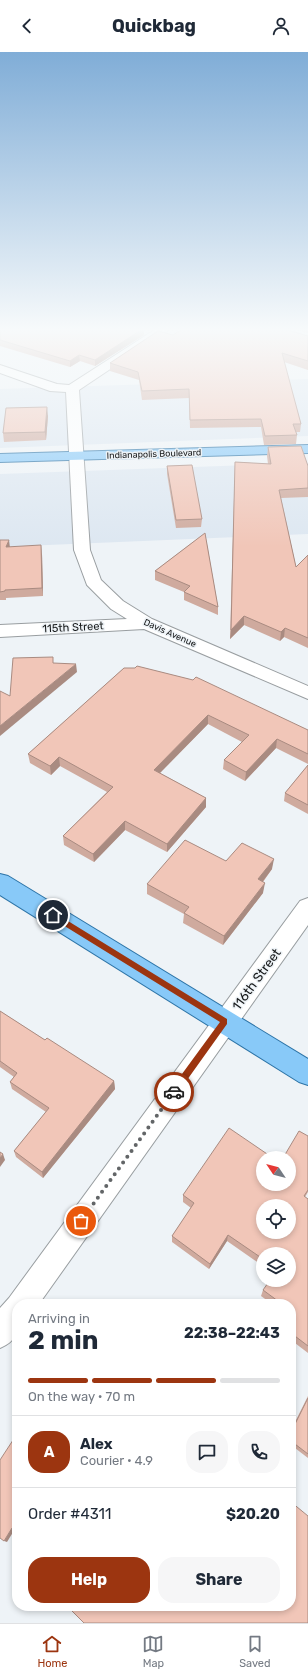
<!DOCTYPE html>
<html lang="en">
<head>
<meta charset="utf-8">
<style>
  :root { --surface:#fff; --page:#f6f6f7; --text:#1f2937; --muted:#747a83; --line:#e0e1e3; --accent:#9c3510 }
  body { margin:0; font-family:Rubik,sans-serif; background:var(--page); color:var(--text); height:100vh; display:flex; flex-direction:column; font-size:15px; white-space:nowrap }
  * { box-sizing:border-box; margin:0 }
  p { font-size:13px; color:var(--muted) }
  .icon { flex:none; width:22px; height:22px; fill:none; stroke:currentColor; stroke-width:2; stroke-linecap:round; stroke-linejoin:round }
  .map { position:relative; flex:1; overflow:hidden }
  .drawer { position:absolute; left:12px; top:1247px; width:284px; height:312px; display:flex; flex-direction:column; background:var(--surface); border-radius:16px; box-shadow:0 2px 6px #0003 }
  .drawer>* { flex:none }
  .needle { width:26px; rotate:305deg }
  .fabs { position:absolute; left:256px; top:1099px; display:grid; gap:8px }
  .fabs a { display:grid; place-items:center; width:40px; height:40px; border-radius:50%; background:var(--surface); box-shadow:0 2px 6px #0003; font-size:20px }
  .pin { position:absolute; display:grid; place-items:center; width:34px; height:34px; color:#fff; margin:-17px; border:2px solid #fff; border-radius:50%; box-shadow:0 1px 4px #0007 }
  .courier { position:absolute; display:grid; place-items:center; width:40px; height:40px; margin:-20px; border:3px solid #9c3510; border-radius:50%; background:#fff; color:#222; box-shadow:0 1px 5px #0007 }
  .head em { font-style:normal; font-weight:700 }
  .head div { display:flex; flex-direction:column-reverse }
  .head { display:flex; align-items:center; justify-content:space-between; height:68px; padding:0 16px }
  h1 { font-size:26px; font-weight:700; line-height:30px }
  .bar { display:grid; grid-template-columns:repeat(4,1fr); gap:6px 4px; align-content:center; height:48px; padding:0 16px }
  .bar i { height:5px; border-radius:3px; background:var(--line) }
  .bar .selected { background:var(--accent) }
  .bar p { grid-column:span 4 }
  .line { display:flex; align-items:center; gap:10px; padding:0 16px; border-top:1px solid var(--line) }
  .line div { flex:1 }
  .round { display:grid; place-items:center; flex:none; width:42px; height:42px; border-radius:16px; background:var(--page) }
  .action { display:flex; gap:8px; margin-top:auto; padding:8px 16px }
  .action a { flex:1; height:46px; border-radius:16px; background:var(--accent); color:#fff; font-size:16px; font-weight:700; line-height:46px; text-align:center }
  .action a+a { background:var(--page); color:var(--text) }
  header { display:flex; justify-content:space-between; align-items:center; height:52px; padding:0 16px; background:var(--surface); font-size:18px; font-weight:700 }
  .menu { display:flex; justify-content:space-around; align-items:center; height:56px; border-top:1px solid var(--line); background:var(--surface); font-size:11px; color:var(--muted) }
  .menu a { display:grid; justify-items:center; gap:2px }
  .menu .selected { color:var(--accent) }
  .map>svg:first-child { display:block }
  .built { fill:#dde7f1 }
  .lines { fill:none; stroke-linecap:round; stroke-linejoin:round }
  .street-casing { stroke:#999ea1; stroke-width:2 }
  .primary-casing { stroke:#2d74a7; stroke-width:2 }
  .street { fill:#fff; fill-rule:evenodd }
  .primary { fill:#88c9f8; fill-rule:evenodd }
  .wall { fill:#cfaa9e }
  .shaded-wall { fill:#a98b81 }
  .building { fill:#f1c6b8; stroke:#a98b81; fill-rule:evenodd }
  .route { fill:#9c3510 }
  .done { stroke:#626567; stroke-width:4; stroke-dasharray:0 7.2 }
  .labels { text-anchor:middle; stroke-width:3; stroke-linejoin:round; paint-order:stroke }
  .far-street-label { font-size:9px; fill:#161819; stroke:#eef3f7 }
  .street-label { font-size:11px; fill:#161819; stroke:#eef3f7 }
  .near-street-label { font-size:13px; fill:#161819; stroke:#eef3f7 }
</style>
</head>
<body>
<header><svg class="icon" aria-label="back" viewBox="0 0 24 24"><path d="M15 5l-7 7 7 7"/></svg>Quickbag<svg class="icon" aria-label="person" viewBox="0 0 24 24"><circle cx="12" cy="8" r="4"/><path d="M4 21q1-7 8-7t8 7"/></svg></header>
<div class="map">
<svg width="308" height="1571" viewBox="0 0 308 1571">
  <rect width="100%" height="100%" fill="#eef3f7"/>
  <!-- built -->
  <g class="built">
    <path d="M308,327V384L0,396V337Z"/>
    <path d="M308,411V482L0,495V422Z"/>
  </g>
  <g class="lines">
    <defs>
      <g id="street">
        <path d="M159,275H173L79,338L90,498L101,528L123,549L152,567L308,634V647L144,577L0,585V573L127,567L111,557L87,533L74,498L66,340L50,339L0,321V313L57,332L69,333Z"/>
        <path d="M308,846V873L39,1252H17C17,1273 22,1287 0,1296V1256L9,1246L300,849Z"/>
      </g>
      <g id="primary">
        <path d="M308,393V401L0,410V402Z"/>
        <path d="M0,822L8,824L308,1007V1033L299,1030L0,843Z"/>
      </g>
    </defs>
    <!-- street casing -->
    <use href="#street" class="street-casing"/>
    <!-- primary casing -->
    <use href="#primary" class="primary-casing"/>
    <!-- street -->
    <use href="#street" class="street"/>
    <!-- primary -->
    <use href="#primary" class="primary"/>
  </g>
  <!-- wall -->
  <g class="wall">
    <path d="M0,275L144,276V283L95,314L80,309L70,315L0,294Z"/>
    <path d="M284,275H308V281Z"/>
    <path d="M173,283L308,284V318L284,310L301,372L300,380H296L297,383L296,392L264,393L261,375L190,376L189,346L142,348L139,328L110,319V311Z"/>
    <path d="M48,364L46,388L4,390L3,381Z"/>
    <path d="M268,395L308,414V445L281,446L296,515L308,503V596L284,585L280,589L244,573L230,587L235,410L268,412L267,404Z"/>
    <path d="M167,414L202,467L201,475L176,476L167,422Z"/>
    <path d="M205,481L218,555V563L184,548V540L155,528V519Z"/>
    <path d="M0,488L10,495L42,502L43,544L6,546V548H0Z"/>
    <path d="M124,616L308,678V712L276,696L245,729L223,717L224,708L242,690L208,672L160,721L206,746V755L167,800L125,778L94,810L64,793L63,784L107,740L60,714L51,723L30,711L28,702Z"/>
    <path d="M308,713V762L284,749L285,741Z"/>
    <path d="M226,809L272,817L263,830V841L223,893L183,871L184,862L147,842V832Z"/>
    <path d="M0,959L45,988L114,1029L115,1037L43,1126L16,1105L14,1099L46,1060L12,1037L10,1030L14,1025L0,1015Z"/>
    <path d="M308,1084V1140L305,1145L308,1147V1301L291,1288V1252H272L261,1244L263,1238L289,1228L263,1202V1214L227,1189L209,1217L172,1190V1184L191,1156L183,1150V1143L263,1132Z"/>
    <path d="M308,1344V1406L291,1393V1378Z"/>
  </g>
  <!-- shaded-wall -->
  <g class="shaded-wall">
    <path d="M144,276V283L95,314V308Z"/>
    <path d="M79,303L80,309L70,315V309Z"/>
    <path d="M47,355L48,364L46,388L45,380Z"/>
    <path d="M9,488L10,496L6,495Z"/>
    <path d="M41,493L42,502L43,544L42,536Z"/>
    <path d="M244,564V573L230,587L231,578Z"/>
    <path d="M285,576L284,585L280,589L281,580Z"/>
    <path d="M76,612L77,620L0,684V674Z"/>
    <path d="M208,663V672L154,727V718Z"/>
    <path d="M277,687L276,696L245,729L246,720Z"/>
    <path d="M59,705L60,714L51,723L50,714Z"/>
    <path d="M206,746V755L167,800V792Z"/>
    <path d="M125,769V778L94,810L93,802Z"/>
    <path d="M274,807L272,817L257,837L258,827Z"/>
    <path d="M265,831L263,841L223,893L224,884Z"/>
    <path d="M114,1029L115,1037L43,1126L42,1120Z"/>
    <path d="M3,1102L5,1108L0,1115V1106Z"/>
    <path d="M228,1183L227,1189L209,1217L210,1212Z"/>
    <path d="M12,1476L15,1477L7,1490L4,1489Z"/>
  </g>
  <!-- building -->
  <g class="building">
    <path d="M0,275H139L144,276L95,308L79,303L70,309L0,288Z"/>
    <path d="M186,275H278L308,284V309L282,301L301,372H293L297,383L265,384L261,367L190,368L189,337L142,339L138,320L110,311L158,279L173,283Z"/>
    <path d="M47,355L45,380L3,381L6,356Z"/>
    <path d="M301,394L308,414V436L279,438L296,515L308,503V586L285,576L281,580L244,564L231,578L235,410L271,412L268,395Z"/>
    <path d="M192,413L202,467L176,468L167,414Z"/>
    <path d="M205,481L218,555L184,540L190,534L155,519Z"/>
    <path d="M0,488H9L6,495L41,493L42,536L5,538V539L0,540Z"/>
    <path d="M53,605V611L76,612L0,674V639L10,644L13,606Z"/>
    <path d="M137,614L193,628L196,625L308,678V702L277,687L246,720L224,708L249,683L208,663L154,718L206,746L167,792L125,769L93,802L63,784L113,735L59,705L50,714L28,702L124,616H135Z"/>
    <path d="M308,713V753L285,741Z"/>
    <path d="M185,788L226,809L242,791L274,807L258,827L265,831L224,884L184,861L189,855L147,832Z"/>
    <path d="M0,959L45,988L47,986L114,1029L42,1120L14,1099L49,1056L10,1030L17,1021L0,1009Z"/>
    <path d="M229,1076L273,1106H263V1132H289V1106H283L299,1079L308,1084V1138L304,1144L308,1147V1294L291,1281V1252H282L263,1238L270,1228H289V1202H263V1207L228,1183L210,1212L172,1184L194,1151L183,1143ZM263,1154H289V1180H263Z"/>
    <path d="M0,1100L3,1102L0,1106Z"/>
    <path d="M308,1346V1402L291,1389V1380Z"/>
    <path d="M17,1382V1480L12,1476L4,1489L0,1486V1408Z"/>
    <path d="M291,1450L308,1464V1571H84L72,1559L75,1554H291Z"/>
  </g>
  <!-- sky -->
  <linearGradient id="sky" x2="0" y2="1"><stop stop-color="#80add7"/><stop offset="0.56" stop-color="#f7fafb"/><stop offset="1" stop-color="#f7fafb" stop-opacity="0"/></linearGradient>
  <rect width="308" height="495" fill="url(#sky)"/>
  <!-- route -->
  <path class="route" d="M50,861H55L227,967V972L177,1042H171V1037L220,970L50,865Z"/>
  <g class="lines">
    <!-- done -->
    <path class="done" d="M81,1169L174,1040"/>
  </g>
  <g class="labels">
    <!-- far-street labels -->
    <g class="far-street-label">
      <text transform="translate(154 402) rotate(-2)" y="3">Indianapolis Boulevard</text>
      <text transform="translate(170 581) rotate(24)" y="3">Davis Avenue</text>
    </g>
    <!-- street labels -->
    <g class="street-label">
      <text transform="translate(73 575) rotate(-3)" y="4">115th Street</text>
    </g>
    <!-- near-street labels -->
    <g class="near-street-label">
      <text transform="translate(256 927) rotate(-54)" y="5">116th Street</text>
    </g>
  </g>
</svg>
<div class="fabs">
<a><svg class="needle" viewBox="-14 -14 28 28"><path d="M0-13l5 13h-10z" fill="#e53935"/><path d="M0 13l5-13h-10z" fill="#747a83"/></svg></a>
<a><svg class="icon" aria-label="locate" viewBox="0 0 24 24"><circle cx="12" cy="12" r="6"/><path d="M12 2v4M12 18v4M2 12h4M18 12h4"/></svg></a>
<a><svg class="icon" aria-label="layers" viewBox="0 0 24 24"><path d="M12 4l9 5-9 5-9-5zM3 14l9 5 9-5"/></svg></a>
</div>
<div class="pin" style="left:81px;top:1169px;background:#ea580c"><svg class="icon" aria-label="bag" viewBox="0 0 24 24"><path d="M5 8h14l-1 12H6zM9 8a3 3 0 0 1 6 0"/></svg></div>
<div class="pin" style="left:53px;top:863px;background:#1f2937"><svg class="icon" aria-label="home" viewBox="0 0 24 24"><path d="M3 11l9-7 9 7M6 9v11h12V9"/></svg></div>
<div class="courier" style="left:174px;top:1040px"><svg class="icon" aria-label="car" viewBox="0 0 24 24"><path d="M5 17H2v-5l4-1 3-4h7l3 4 3 1v5h-3M9 17h6M6 11h13"/><circle cx="7" cy="17" r="2"/><circle cx="17" cy="17" r="2"/></svg></div>
<section class="drawer">
<div class="head"><div><h1>2 min</h1><p>Arriving in</p></div><em>22:38–22:43</em></div>
<div class="bar"><i class="selected"></i><i class="selected"></i><i class="selected"></i><i></i><p>On the way · 70 m</p></div>
<div class="line" style="height:72px"><b class="round" style="background:var(--accent);color:#fff">A</b><div><b>Alex</b><p>Courier · 4.9</p></div><a class="round"><svg class="icon" aria-label="chat" viewBox="0 0 24 24"><path d="M4 5h16v11H9l-5 4z"/></svg></a><a class="round"><svg class="icon" aria-label="phone" viewBox="0 0 24 24"><path d="M5 4h4l2 5-3 2q2 4 5 5l2-3 5 2v4C11 20 4 13 5 4z"/></svg></a></div>
<div class="line" style="height:52px"><div>Order #4311</div><b>$20.20</b></div>
<div class="action"><a>Help</a><a>Share</a></div>
</section>
</div>
<nav class="menu">
<a class="selected"><svg class="icon" aria-label="home" viewBox="0 0 24 24"><path d="M3 11l9-7 9 7M6 9v11h12V9"/></svg>Home</a>
<a><svg class="icon" aria-label="map" viewBox="0 0 24 24"><path d="M3 6l6-2 6 2 6-2v14l-6 2-6-2-6 2zM9 4v14M15 6v14"/></svg>Map</a>
<a><svg class="icon" aria-label="saved" viewBox="0 0 24 24"><path d="M7 4h10v16l-5-4-5 4z"/></svg>Saved</a>
</nav>
</body>
</html>
